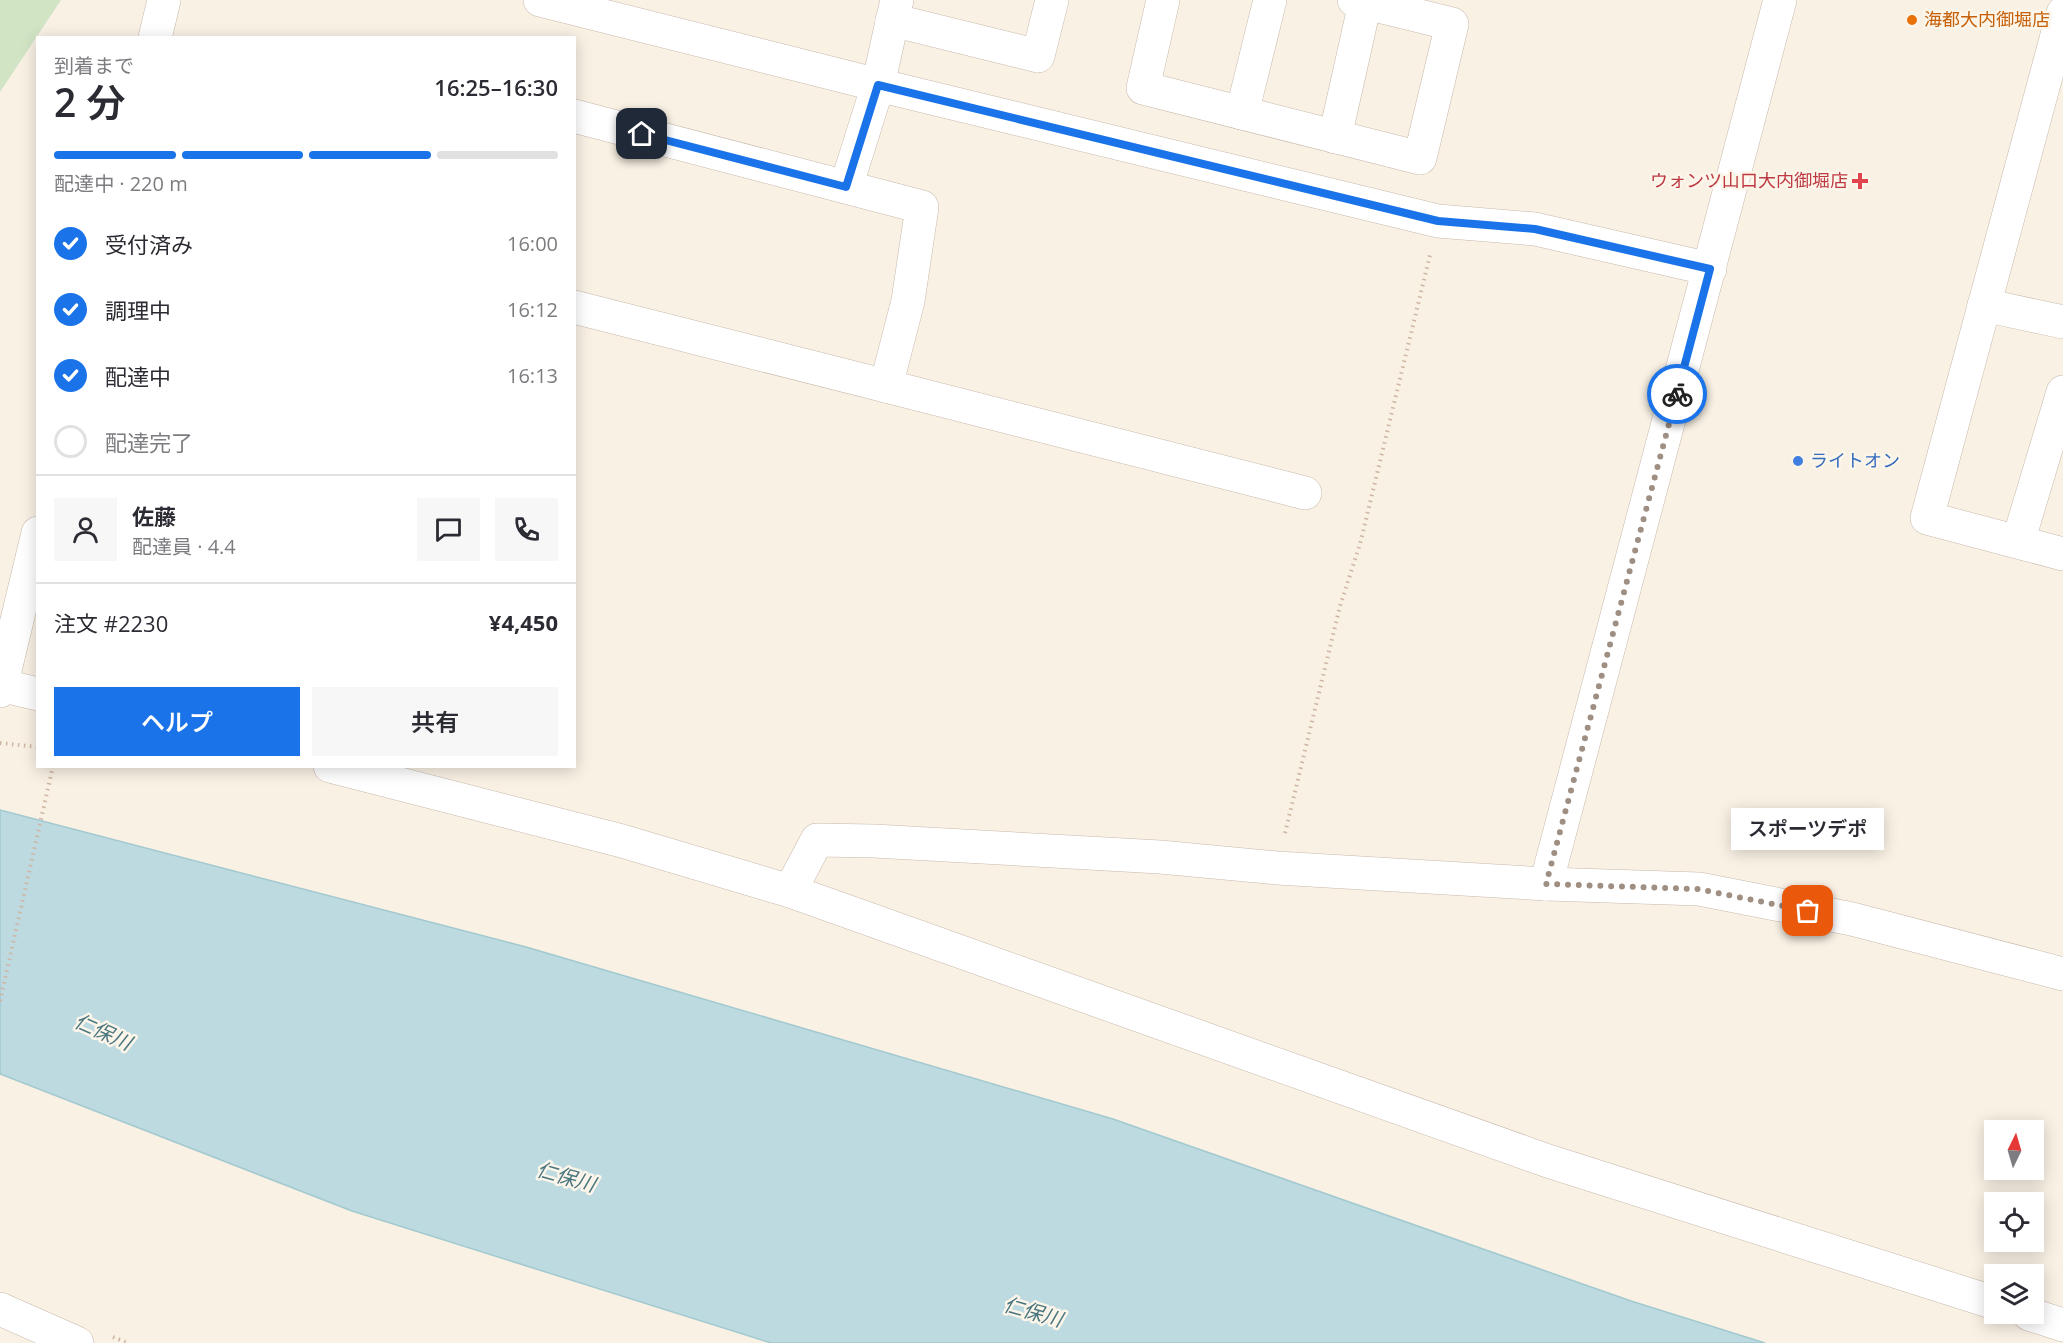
<!DOCTYPE html>
<html lang="ja">
<head>
<meta charset="utf-8">
<style>
  :root { --surface:#fff; --page:#f7f7f7; --text:#2b2b33; --muted:#7c7c81; --line:#e1e1e2; --accent:#1a73e8 }
  body { margin:0; font-family:"Open Sans","Noto Sans JP",sans-serif; background:var(--page); color:var(--text); height:100vh; display:flex; flex-direction:column; font-size:22px; white-space:nowrap }
  * { box-sizing:border-box; margin:0 }
  p { font-size:20px; color:var(--muted) }
  .icon { flex:none; width:33px; height:33px; fill:none; stroke:currentColor; stroke-width:2; stroke-linecap:round; stroke-linejoin:round }
  .map { position:relative; flex:1; overflow:hidden }
  .drawer { position:absolute; left:36px; top:36px; width:540px; height:732px; display:flex; flex-direction:column; background:var(--surface); border-radius:0px; box-shadow:0 3px 15px #0003 }
  .drawer>* { flex:none }
  .needle { width:39px; rotate:5deg }
  .buttons { position:absolute; left:1984px; top:1120px; display:grid; gap:12px }
  .buttons a { display:grid; place-items:center; width:60px; height:60px; border-radius:0px; background:var(--surface); box-shadow:0 3px 15px #0003; font-size:30px }
  .pin { position:absolute; display:grid; place-items:center; width:51px; height:51px; color:#fff; margin:-26px; border-radius:12px; box-shadow:0 3px 9px #0006 }
  .courier { position:absolute; display:grid; place-items:center; width:60px; height:60px; margin:-30px; border:4px solid #1a73e8; border-radius:50%; background:#fff; color:#222; box-shadow:0 2px 8px #0007 }
  .bubble { position:absolute; height:42px; border-radius:0px; background:var(--surface); box-shadow:0 3px 15px #0003; font-size:20px; font-weight:600; line-height:42px; text-align:center }
  .overview em { font-style:normal; font-weight:600 }
  .overview div { display:flex; flex-direction:column-reverse }
  .overview { display:flex; align-items:center; justify-content:space-between; height:102px; padding:0 18px }
  h1 { font-size:39px; font-weight:600; line-height:45px }
  .bar { display:grid; grid-template-columns:repeat(4,1fr); gap:9px 6px; align-content:center; height:72px; padding:0 18px }
  .bar i { height:8px; border-radius:4px; background:var(--line) }
  .bar .on { background:var(--accent) }
  .bar p { grid-column:span 4 }
  .line { display:flex; align-items:center; gap:15px; padding:0 18px; border-top:2px solid var(--line) }
  .line div { flex:1 }
  .round { display:grid; place-items:center; flex:none; width:63px; height:63px; border-radius:0px; background:var(--page) }
  ol { padding:0 18px; list-style:none }
  li { display:flex; align-items:center; gap:18px; height:66px }
  li p { margin-inline-start:auto }
  li .icon { padding:6px; border-radius:50%; background:var(--accent); color:#fff; stroke-width:4 }
  li:last-child { color:var(--muted) }
  li i { width:33px; height:33px; border:3px solid var(--line); border-radius:50% }
  .action { display:flex; gap:12px; margin-top:auto; padding:12px 18px }
  .action a { flex:1; height:69px; border-radius:0px; background:var(--accent); color:#fff; font-size:24px; font-weight:600; line-height:69px; text-align:center }
  .action a+a { background:var(--page); color:var(--text) }
  .map>svg:first-child { display:block }
  .green { fill:#d1e5c5 }
  .water { fill:#bcdae0; stroke:#a3c9d0; stroke-width:1.5 }
  .lines { fill:none; stroke-linecap:round; stroke-linejoin:round }
  .minor-casing { stroke:#c8b9ac; stroke-width:34 }
  .path { stroke:#cfb5a3; stroke-width:4; stroke-dasharray:1.5 4.5; stroke-linecap:butt }
  .minor { stroke:#fff; stroke-width:33 }
  .done { stroke:#9f8e82; stroke-width:6; stroke-dasharray:0 10.8 }
  .route { stroke:#1a73e8; stroke-width:8 }
  .food-dot { fill:#e8710a; stroke:#fcf5ea; stroke-width:2 }
  .health-dot { fill:#e0444e; stroke:#fcf5ea; stroke-width:2 }
  .shop-dot { fill:#3f7fe0; stroke:#fcf5ea; stroke-width:2 }
  .labels { text-anchor:middle; stroke-width:5; stroke-linejoin:round; paint-order:stroke }
  .food-label { font-size:18px; fill:#c56008; stroke:#fcf5ea; text-anchor:start }
  .health-label { font-size:18px; fill:#be3a42; stroke:#fcf5ea; text-anchor:end }
  .shop-label { font-size:18px; fill:#366cbe; stroke:#fcf5ea; text-anchor:start }
  .water-label { font-size:20px; font-style:italic; fill:#4a767f; stroke:#fcf5ea }
</style>
</head>
<body>
<div class="map">
<svg width="2063" height="1343" viewBox="0 0 2063 1343">
  <rect width="100%" height="100%" fill="#f9f1e4"/>
  <!-- green -->
  <path class="green" d="M0,0H61L0,92Z"/>
  <!-- water -->
  <path class="water" d="M0,810L526,947L1113,1119L1631,1301L1765,1343H771L352,1211L0,1074Z"/>
  <g class="lines">
    <defs>
      <g id="minor">
        <path d="M540,0L878,85L1438,221L1535,229L1710,269"/>
        <path d="M1163,0L1143,88L1420,158L1452,24L1354,0"/>
        <path d="M2063,13L1927,518L2063,554"/>
        <path d="M892,20L1038,56L1052,0"/>
        <path d="M155,38L164,0"/>
        <path d="M1242,113L1270,0"/>
        <path d="M574,116L922,207L908,301L886,386L574,307"/>
        <path d="M1335,137L1365,3"/>
        <path d="M846,187L878,85L897,0"/>
        <path d="M1984,305L2063,322"/>
        <path d="M886,386L1305,493"/>
        <path d="M2018,542L2063,392"/>
        <path d="M0,685L38,694"/>
        <path d="M0,691L38,533"/>
        <path d="M330,766L622,841L790,891L1548,1161L1995,1303"/>
        <path d="M1546,884L1780,0"/>
        <path d="M790,891L817,840L874,841L1160,857L1277,868L1546,884L1699,889L1852,919L2063,974"/>
        <path d="M0,1309L77,1343"/>
        <path d="M2029,1314L2063,1325"/>
      </g>
    </defs>
    <!-- minor casing -->
    <use href="#minor" class="minor-casing"/>
    <!-- path -->
    <g class="path">
      <path d="M0,743L38,747"/>
      <path d="M1285,833L1340,606L1360,544L1430,255"/>
      <path d="M0,1001L53,766"/>
      <path d="M113,1337L128,1343"/>
    </g>
    <!-- minor -->
    <use href="#minor" class="minor"/>
  </g>
  <g class="lines">
    <!-- done -->
    <path class="done" d="M1677,394L1546,884L1698,889L1808,911"/>
    <!-- route -->
    <path class="route" d="M642,134L846,187L878,85L1438,221L1535,229L1710,269L1677,394"/>
  </g>
  <!-- markers -->
  <circle class="food-dot" cx="1912" cy="20" r="6"/>
  <path class="health-dot" d="M1857 172h6v6h6v6h-6v6h-6v-6h-6v-6h6z"/>
  <circle class="shop-dot" cx="1798" cy="461" r="6"/>
  <g class="labels">
    <!-- food labels -->
    <g class="food-label">
      <text x="1924" y="26">海都大内御堀店</text>
    </g>
    <!-- health labels -->
    <g class="health-label">
      <text x="1848" y="187">ウォンツ山口大内御堀店</text>
    </g>
    <!-- shop labels -->
    <g class="shop-label">
      <text x="1810" y="467">ライトオン</text>
    </g>
    <!-- water labels -->
    <g class="water-label">
      <text transform="translate(103 1032) rotate(24)" y="7">仁保川</text>
      <text transform="translate(566 1177) rotate(16)" y="7">仁保川</text>
      <text transform="translate(1033 1312) rotate(16)" y="7">仁保川</text>
    </g>
  </g>
</svg>
<div class="buttons">
<a><svg class="needle" viewBox="-14 -14 28 28"><path d="M0-13l5 13h-10z" fill="#e53935"/><path d="M0 13l5-13h-10z" fill="#7c7c81"/></svg></a>
<a><svg class="icon" aria-label="locate" viewBox="0 0 24 24"><circle cx="12" cy="12" r="6"/><path d="M12 2v4M12 18v4M2 12h4M18 12h4"/></svg></a>
<a><svg class="icon" aria-label="layers" viewBox="0 0 24 24"><path d="M12 4l9 5-9 5-9-5zM3 14l9 5 9-5"/></svg></a>
</div>
<div class="pin" style="left:1808px;top:911px;background:#ea580c"><svg class="icon" aria-label="bag" viewBox="0 0 24 24"><path d="M5 8h14l-1 12H6zM9 8a3 3 0 0 1 6 0"/></svg></div>
<div class="pin" style="left:642px;top:134px;background:#1f2937"><svg class="icon" aria-label="home" viewBox="0 0 24 24"><path d="M3 11l9-7 9 7M6 9v11h12V9"/></svg></div>
<div class="courier" style="left:1677px;top:394px"><svg class="icon" aria-label="bike" viewBox="0 0 24 24"><circle cx="6" cy="16" r="4"/><circle cx="18" cy="16" r="4"/><path d="M6 16l4-8h5l3 8M10 8l3 8H6M13 5h3"/></svg></div>
<div class="bubble" style="left:1731px;top:808px;width:153px">スポーツデポ</div>
<section class="drawer">
<div class="overview"><div><h1>2 分</h1><p>到着まで</p></div><em>16:25–16:30</em></div>
<div class="bar"><i class="on"></i><i class="on"></i><i class="on"></i><i></i><p>配達中 · 220 m</p></div>
<ol>
<li><svg class="icon" aria-label="check" viewBox="0 0 24 24"><path d="M5 12l5 5 9-10"/></svg>受付済み<p>16:00</p></li>
<li><svg class="icon" aria-label="check" viewBox="0 0 24 24"><path d="M5 12l5 5 9-10"/></svg>調理中<p>16:12</p></li>
<li><svg class="icon" aria-label="check" viewBox="0 0 24 24"><path d="M5 12l5 5 9-10"/></svg>配達中<p>16:13</p></li>
<li><i></i>配達完了</li>
</ol>
<div class="line" style="height:108px"><a class="round"><svg class="icon" aria-label="person" viewBox="0 0 24 24"><circle cx="12" cy="8" r="4"/><path d="M4 21q1-7 8-7t8 7"/></svg></a><div><b>佐藤</b><p>配達員 · 4.4</p></div><a class="round"><svg class="icon" aria-label="chat" viewBox="0 0 24 24"><path d="M4 5h16v11H9l-5 4z"/></svg></a><a class="round"><svg class="icon" aria-label="phone" viewBox="0 0 24 24"><path d="M5 4h4l2 5-3 2q2 4 5 5l2-3 5 2v4C11 20 4 13 5 4z"/></svg></a></div>
<div class="line" style="height:78px"><div>注文 #2230</div><b>¥4,450</b></div>
<div class="action"><a>ヘルプ</a><a>共有</a></div>
</section>
</div>
</body>
</html>
